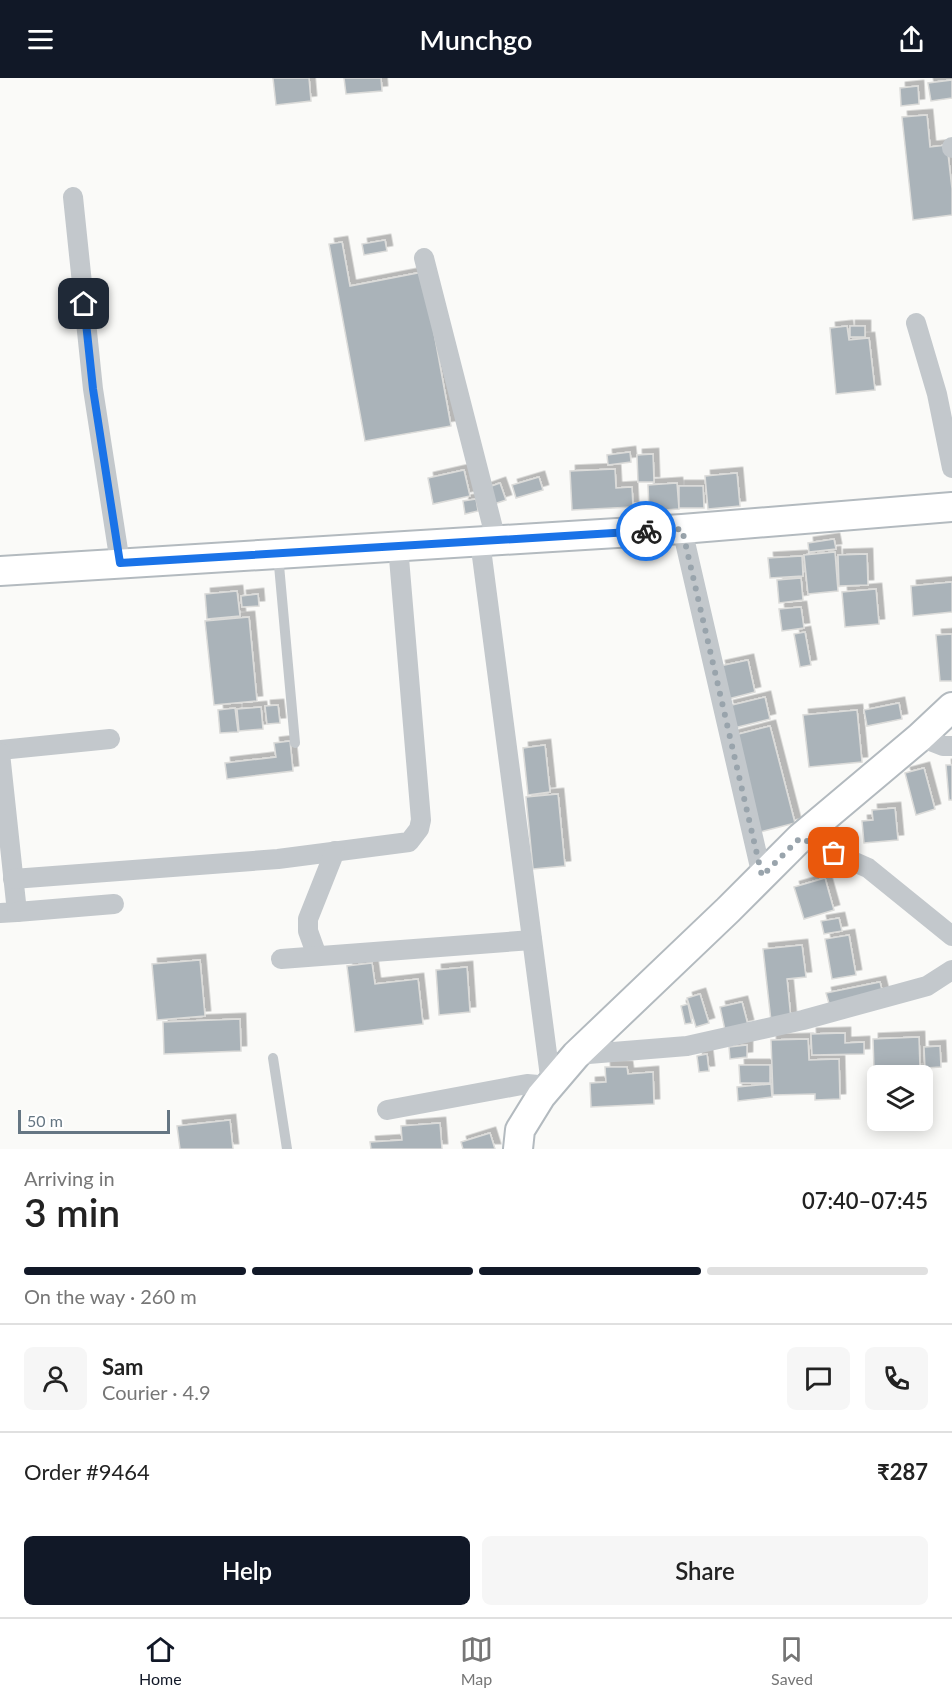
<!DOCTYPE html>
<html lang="en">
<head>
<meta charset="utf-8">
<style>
  :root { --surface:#fff; --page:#f6f6f6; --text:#222; --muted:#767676; --line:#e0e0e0; --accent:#111827 }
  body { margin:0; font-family:Lato,sans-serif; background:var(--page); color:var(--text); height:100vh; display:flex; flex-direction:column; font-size:22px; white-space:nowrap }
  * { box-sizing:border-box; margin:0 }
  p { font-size:20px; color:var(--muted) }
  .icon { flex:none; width:33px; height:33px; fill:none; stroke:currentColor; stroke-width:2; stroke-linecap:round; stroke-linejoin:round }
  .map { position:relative; height:1071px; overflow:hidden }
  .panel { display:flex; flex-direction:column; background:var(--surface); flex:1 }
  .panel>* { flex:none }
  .fabs { position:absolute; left:867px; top:987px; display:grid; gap:12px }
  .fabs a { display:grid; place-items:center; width:66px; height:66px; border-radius:9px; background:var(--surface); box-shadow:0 3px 15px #0003; font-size:30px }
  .scale { position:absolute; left:18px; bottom:15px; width:152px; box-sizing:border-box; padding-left:6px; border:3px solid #657683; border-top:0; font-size:16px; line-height:21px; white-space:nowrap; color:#657683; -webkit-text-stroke:4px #fff; paint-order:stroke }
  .pin { position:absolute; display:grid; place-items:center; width:51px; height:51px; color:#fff; margin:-26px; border-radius:12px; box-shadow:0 3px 9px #0006 }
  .courier { position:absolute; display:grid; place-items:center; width:60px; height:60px; margin:-30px; border:4px solid #1a73e8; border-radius:50%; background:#fff; color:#222; box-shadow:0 2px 8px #0007 }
  .head em { font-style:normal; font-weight:600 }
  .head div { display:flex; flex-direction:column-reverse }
  .head { display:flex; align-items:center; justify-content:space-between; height:102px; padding:0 24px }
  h1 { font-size:39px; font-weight:600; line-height:45px }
  .bar { display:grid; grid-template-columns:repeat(4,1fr); gap:9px 6px; align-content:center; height:72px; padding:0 24px }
  .bar i { height:8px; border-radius:4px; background:var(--line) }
  .bar .selected { background:var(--accent) }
  .bar p { grid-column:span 4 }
  .line { display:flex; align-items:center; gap:15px; padding:0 24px; border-top:2px solid var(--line) }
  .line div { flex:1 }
  .round { display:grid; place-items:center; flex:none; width:63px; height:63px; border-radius:9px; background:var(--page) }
  .primary-button { display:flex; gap:12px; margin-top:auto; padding:12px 24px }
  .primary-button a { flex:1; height:69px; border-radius:9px; background:var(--accent); color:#fff; font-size:24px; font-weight:600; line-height:69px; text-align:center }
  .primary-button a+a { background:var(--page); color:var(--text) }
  header { display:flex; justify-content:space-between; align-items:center; height:78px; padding:0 24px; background:var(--accent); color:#fff; font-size:27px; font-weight:600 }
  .tab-bar { display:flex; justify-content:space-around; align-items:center; height:84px; border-top:2px solid var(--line); background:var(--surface); font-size:16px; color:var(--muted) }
  .tab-bar a { display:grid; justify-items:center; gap:3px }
  .tab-bar .selected { color:var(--accent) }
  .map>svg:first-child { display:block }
  .building { fill:#aab3b9; stroke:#dcdcda; stroke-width:1.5; filter:url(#shadow) }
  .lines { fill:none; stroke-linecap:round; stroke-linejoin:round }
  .secondary-casing { stroke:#b3babf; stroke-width:32 }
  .lane { stroke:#c3c8cc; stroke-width:10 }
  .street { stroke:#c3c8cc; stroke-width:20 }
  .secondary { stroke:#fff; stroke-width:28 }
  .done { stroke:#99a4ac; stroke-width:6; stroke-dasharray:0 10.8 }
  .route { stroke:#1a73e8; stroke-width:8 }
</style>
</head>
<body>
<header><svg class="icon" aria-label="menu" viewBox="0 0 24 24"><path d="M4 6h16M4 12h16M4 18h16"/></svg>Munchgo<svg class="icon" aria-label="share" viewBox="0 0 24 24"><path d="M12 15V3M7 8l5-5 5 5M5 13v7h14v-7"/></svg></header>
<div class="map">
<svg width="952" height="1071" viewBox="0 0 952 1071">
  <defs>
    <filter id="shadow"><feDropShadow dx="5.5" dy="-5.5" stdDeviation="0" flood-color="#0004"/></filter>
  </defs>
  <rect width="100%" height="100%" fill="#fafaf8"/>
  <!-- building -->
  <g class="building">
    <path d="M273,0H309L311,23L276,27Z"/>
    <path d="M344,0H381L382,13L346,16Z"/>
    <path d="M952,2V20L931,23L928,5Z"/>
    <path d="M918,8L919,26L901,28L900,10Z"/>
    <path d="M927,37L930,69L947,67L952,111V137L913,142L902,39Z"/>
    <path d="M385,162L387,173L364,177L362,166Z"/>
    <path d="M342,164L350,208L423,194L451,348L365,363L329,166Z"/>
    <path d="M847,248L849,262L869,260L875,312L836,316L830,250Z"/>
    <rect x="850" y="248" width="15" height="11"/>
    <path d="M630,374L631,384L608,387L607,377Z"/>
    <path d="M653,376L654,404H638L637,377Z"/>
    <path d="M615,391L616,410L632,409L633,429L572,432L570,393Z"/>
    <path d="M464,392L470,418L433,426L428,400Z"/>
    <path d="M737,395L740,428L708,431L705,398Z"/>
    <path d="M539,399L543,412L516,420L512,407Z"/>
    <path d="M500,405L506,422L491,427L486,410Z"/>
    <path d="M677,405L679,431L649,433L648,407Z"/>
    <path d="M679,408H703L704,430H679Z"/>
    <path d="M476,421L478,433L465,436L463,423Z"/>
    <path d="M834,461L836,471L809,474L808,465Z"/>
    <path d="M835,474L838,513L808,516L804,477Z"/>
    <path d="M867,476L868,507L839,508L838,477Z"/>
    <path d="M802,478L803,498L770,500L768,480Z"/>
    <path d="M801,500L803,522L779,525L777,502Z"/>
    <path d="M952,504V534L913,538L911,508Z"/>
    <path d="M876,511L879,546L845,549L842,514Z"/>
    <path d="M237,513L240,538L207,541L205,516Z"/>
    <path d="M258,516L259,528L242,529L241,518Z"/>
    <path d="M801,529L804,550L782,553L779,531Z"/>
    <path d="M249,539L257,623L214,627L205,543Z"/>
    <path d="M805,554L811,587L800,589L794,556Z"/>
    <path d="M952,556V603H940L936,557Z"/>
    <path d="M748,582L755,614L728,621L720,588Z"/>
    <path d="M765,619L770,641L734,650L728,628Z"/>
    <path d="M899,625L902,641L867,648L864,632Z"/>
    <path d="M278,627L280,645L267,646L265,628Z"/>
    <path d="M261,629L263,651L239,653L237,631Z"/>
    <path d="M235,630L238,654L220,655L218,632Z"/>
    <path d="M857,632L862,684L809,689L803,637Z"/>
    <path d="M770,648L795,745L756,755L731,658Z"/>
    <path d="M290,663L293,693L227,701L225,685L276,679L274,665Z"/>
    <path d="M545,667L550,714L528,717L523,670Z"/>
    <path d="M946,687H952V722H949Z"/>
    <path d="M924,690L935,731L916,737L905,695Z"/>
    <path d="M558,716L565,788L533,791L526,719Z"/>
    <path d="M895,730L898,762L864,765L862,743L873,742L872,732Z"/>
    <path d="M825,800L834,832L804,841L794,809Z"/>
    <path d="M839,840L842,853L824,856L821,843Z"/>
    <path d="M849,857L856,897L832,901L825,861Z"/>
    <path d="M802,867L806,899L787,901L791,941L771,943L763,871Z"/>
    <path d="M200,882L205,938L157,942L152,886Z"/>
    <path d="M372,885L375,906L418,901L423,946L355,954L347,888Z"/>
    <path d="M467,889L470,934L439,937L436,892Z"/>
    <path d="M880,904L883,916L830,929L826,915Z"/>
    <path d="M700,916L709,945L696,949L687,920Z"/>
    <path d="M742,924L748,947L725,952L720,929Z"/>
    <path d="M688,926L692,945L685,946L681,928Z"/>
    <path d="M240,941L241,973L164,976L163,944Z"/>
    <path d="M845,955V965L864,964V976L812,977L811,956Z"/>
    <path d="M919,959L920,990L874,992L873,961Z"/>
    <path d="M808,961L809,982L839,981L840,1021L815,1022V1016L773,1017L771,962Z"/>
    <path d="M747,967V979L730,981L729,969Z"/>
    <path d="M940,968L941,989L925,990L924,969Z"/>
    <path d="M707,976L709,993L699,994L697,978Z"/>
    <path d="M739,987H770V1005H740Z"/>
    <path d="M605,989H627L628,996L653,994L654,1026L591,1029L590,1005L606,1004Z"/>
    <path d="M922,992V998H878V1011H874L873,994Z"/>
    <path d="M771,1006L772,1019L738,1023L737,1009Z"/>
    <path d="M230,1042L233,1071H180L177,1048Z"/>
    <path d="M440,1045L442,1071H371L370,1064L402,1062L401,1048Z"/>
    <path d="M490,1055L495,1071H463L461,1064Z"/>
  </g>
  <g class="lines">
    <defs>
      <g id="secondary">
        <path d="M0,493L682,451L952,429"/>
        <path d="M518,1071L520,1052L541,1018L576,977L728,832L800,760L920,659L952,629"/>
      </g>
    </defs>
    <!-- secondary casing -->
    <use href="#secondary" class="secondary-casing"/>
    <!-- lane -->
    <g class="lane">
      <path d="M278,476L295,665"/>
      <path d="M273,980L287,1071"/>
    </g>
    <!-- street -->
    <g class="street">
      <path d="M952,70V69"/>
      <path d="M73,119L93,311L120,485"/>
      <path d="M424,180L496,462"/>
      <path d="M916,245L937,316L952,390"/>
      <path d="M682,451L762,798"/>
      <path d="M480,463L551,1006"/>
      <path d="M920,659L943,668H952"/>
      <path d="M0,672L110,661"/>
      <path d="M0,675L17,834L0,835"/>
      <path d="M800,760L868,790L952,858"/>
      <path d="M13,801L278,781L409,764L419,751L421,742L398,468"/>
      <path d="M17,834L114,826"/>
      <path d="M317,878L308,853V841L335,773"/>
      <path d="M281,881L532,862"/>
      <path d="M576,977L687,968L803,942L927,908L952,892"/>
      <path d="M387,1032L527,1006L549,1008"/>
    </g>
    <!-- secondary -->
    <use href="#secondary" class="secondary"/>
  </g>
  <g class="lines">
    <!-- done -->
    <path class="done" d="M646,453L682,451L762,798L800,760L834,775"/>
    <!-- route -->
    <path class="route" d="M84,226L93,311L120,485L646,453"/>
  </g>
</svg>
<div class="fabs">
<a><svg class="icon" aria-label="layers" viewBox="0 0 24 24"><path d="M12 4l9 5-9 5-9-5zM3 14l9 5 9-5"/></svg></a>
</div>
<div class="scale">50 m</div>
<div class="pin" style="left:834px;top:775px;background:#ea580c"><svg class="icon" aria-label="bag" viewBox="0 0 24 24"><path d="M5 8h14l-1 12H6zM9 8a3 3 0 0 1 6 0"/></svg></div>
<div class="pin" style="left:84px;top:226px;background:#1f2937"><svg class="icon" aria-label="home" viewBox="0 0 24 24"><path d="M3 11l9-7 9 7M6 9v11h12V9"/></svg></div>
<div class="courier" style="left:646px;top:453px"><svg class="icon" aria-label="bike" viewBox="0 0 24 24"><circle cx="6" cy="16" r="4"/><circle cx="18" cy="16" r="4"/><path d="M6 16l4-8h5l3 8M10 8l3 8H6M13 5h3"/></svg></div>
</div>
<section class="panel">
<div class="head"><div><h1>3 min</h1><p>Arriving in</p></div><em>07:40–07:45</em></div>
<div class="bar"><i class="selected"></i><i class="selected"></i><i class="selected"></i><i></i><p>On the way · 260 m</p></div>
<div class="line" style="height:108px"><a class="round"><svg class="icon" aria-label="person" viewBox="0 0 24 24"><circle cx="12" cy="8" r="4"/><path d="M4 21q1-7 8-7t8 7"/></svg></a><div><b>Sam</b><p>Courier · 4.9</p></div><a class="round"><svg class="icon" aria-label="chat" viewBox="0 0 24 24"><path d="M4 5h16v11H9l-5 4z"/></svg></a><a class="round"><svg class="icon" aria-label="phone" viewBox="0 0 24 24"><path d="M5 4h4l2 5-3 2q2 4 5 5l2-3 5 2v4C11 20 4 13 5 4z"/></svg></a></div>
<div class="line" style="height:78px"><div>Order #9464</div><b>₹287</b></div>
<div class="primary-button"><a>Help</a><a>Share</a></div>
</section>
<nav class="tab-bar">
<a class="selected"><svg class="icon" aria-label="home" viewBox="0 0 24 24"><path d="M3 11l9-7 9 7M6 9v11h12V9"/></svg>Home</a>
<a><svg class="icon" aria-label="map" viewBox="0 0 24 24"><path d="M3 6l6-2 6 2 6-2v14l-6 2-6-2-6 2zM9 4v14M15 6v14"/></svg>Map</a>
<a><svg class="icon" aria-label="saved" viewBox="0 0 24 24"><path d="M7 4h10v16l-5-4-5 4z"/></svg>Saved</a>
</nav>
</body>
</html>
